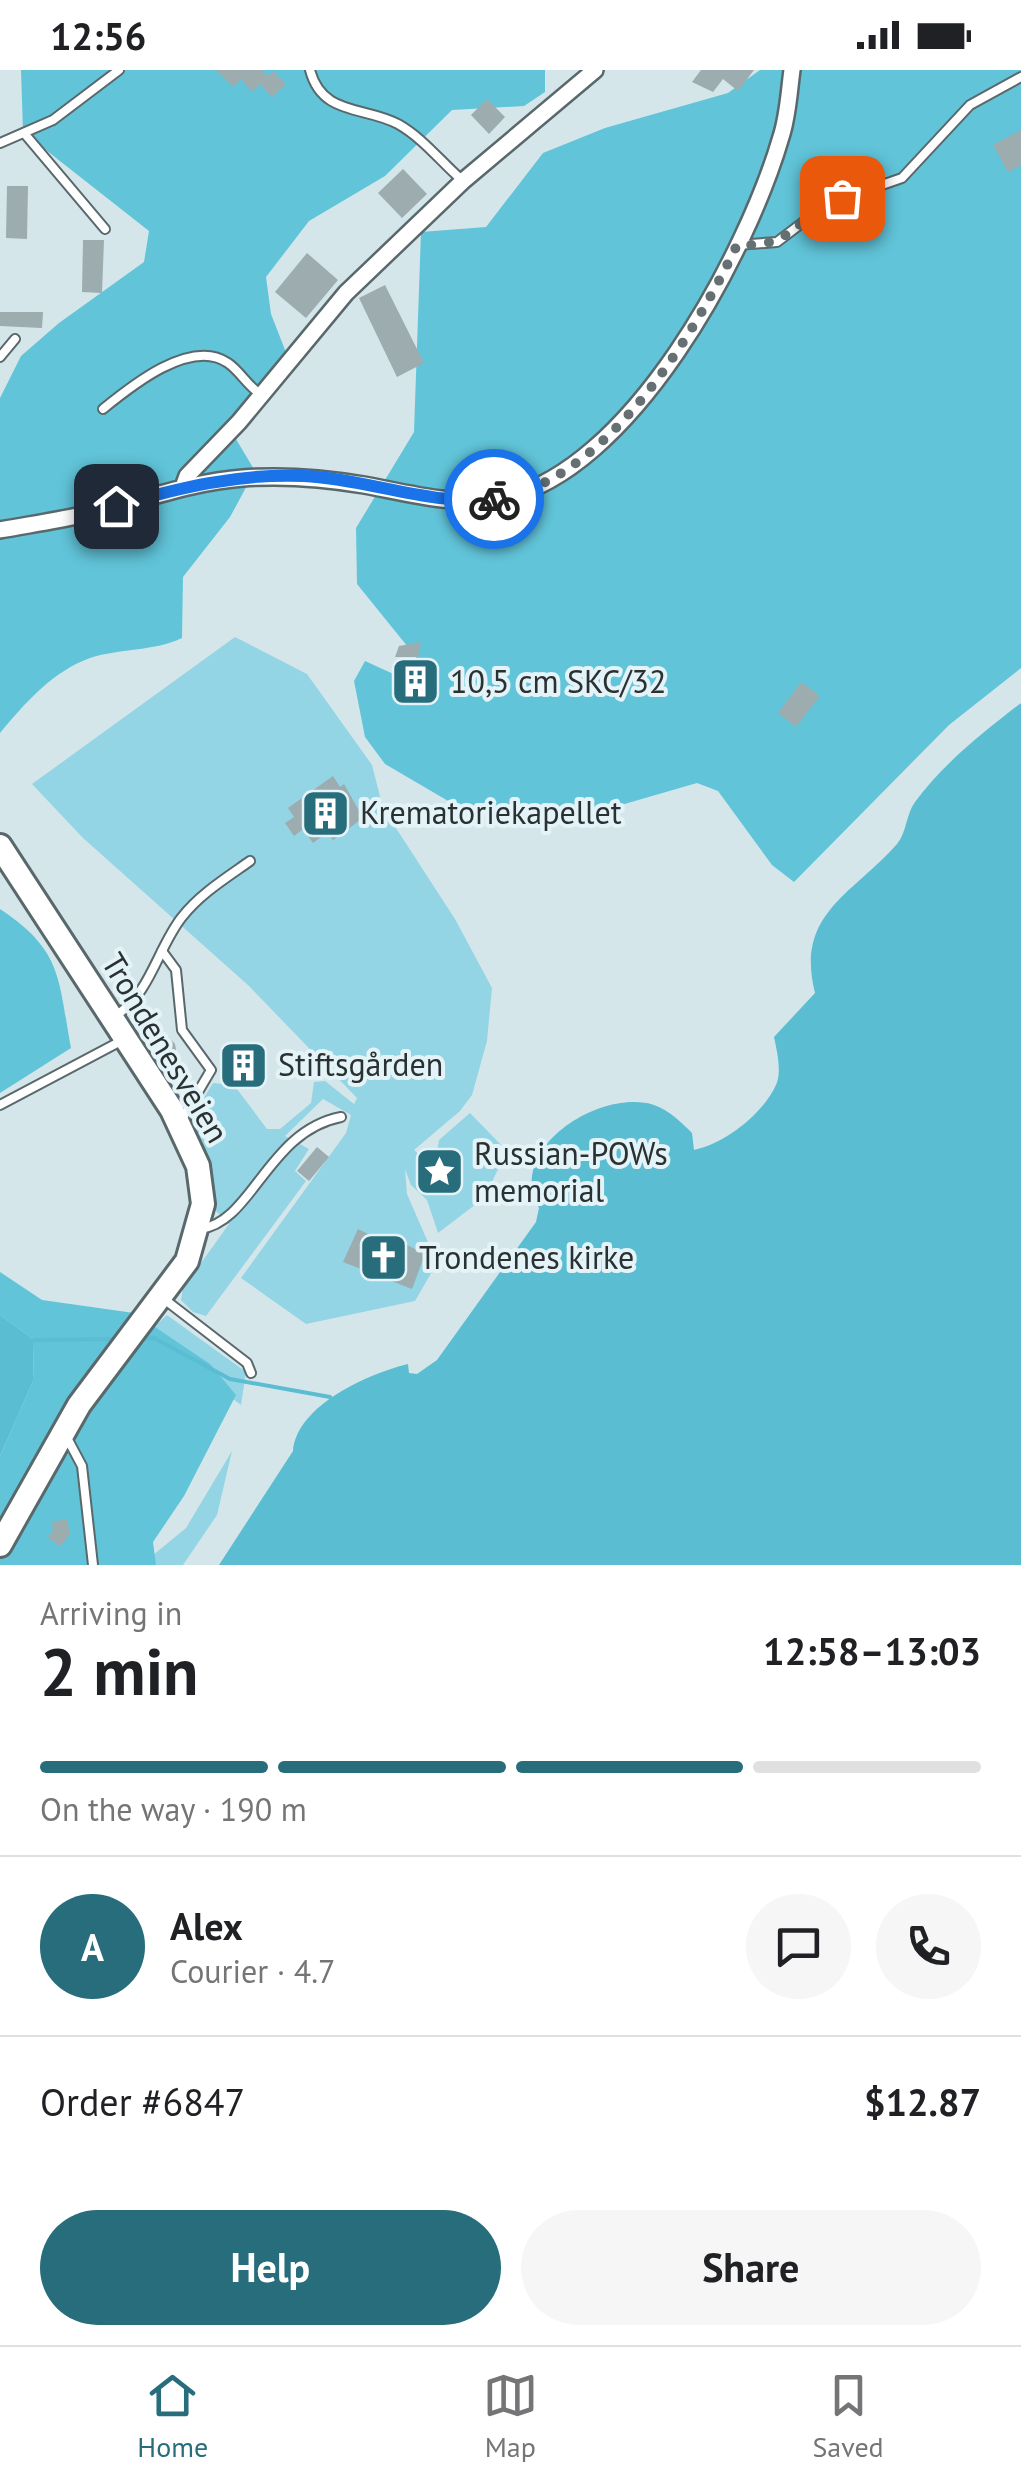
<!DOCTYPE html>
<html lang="en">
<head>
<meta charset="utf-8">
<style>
  :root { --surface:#fff; --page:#f6f6f6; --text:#202124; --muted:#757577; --line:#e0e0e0; --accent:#276d7b }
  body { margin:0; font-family:"PT Sans",sans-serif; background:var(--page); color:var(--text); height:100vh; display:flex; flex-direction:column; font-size:38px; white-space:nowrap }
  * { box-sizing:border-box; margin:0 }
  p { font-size:32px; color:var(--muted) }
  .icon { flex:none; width:55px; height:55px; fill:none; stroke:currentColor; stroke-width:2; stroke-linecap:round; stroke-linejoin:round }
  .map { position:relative; height:1495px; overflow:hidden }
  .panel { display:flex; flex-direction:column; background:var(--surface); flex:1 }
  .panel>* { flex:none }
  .pin { position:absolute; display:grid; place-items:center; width:85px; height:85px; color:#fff; margin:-42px; border-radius:20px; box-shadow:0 5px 15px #0006 }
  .courier { position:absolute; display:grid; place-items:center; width:100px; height:100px; margin:-50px; border:8px solid #1a73e8; border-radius:50%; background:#fff; color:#222; box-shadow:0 2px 12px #0007 }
  .summary em { font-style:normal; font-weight:600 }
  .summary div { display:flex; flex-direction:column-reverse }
  .summary { display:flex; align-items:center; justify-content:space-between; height:170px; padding:0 40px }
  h1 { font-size:65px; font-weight:600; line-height:75px }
  .bar { display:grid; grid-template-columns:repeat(4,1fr); gap:15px 10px; align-content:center; height:120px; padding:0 40px }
  .bar i { height:12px; border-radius:8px; background:var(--line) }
  .bar .current { background:var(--accent) }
  .bar p { grid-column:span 4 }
  .line { display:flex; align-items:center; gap:25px; padding:0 40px; border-top:2px solid var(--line) }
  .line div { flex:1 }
  .round { display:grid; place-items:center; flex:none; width:105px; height:105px; border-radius:52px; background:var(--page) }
  .action { display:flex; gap:20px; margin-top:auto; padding:20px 40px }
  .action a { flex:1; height:115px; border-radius:60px; background:var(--accent); color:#fff; font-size:40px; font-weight:600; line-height:115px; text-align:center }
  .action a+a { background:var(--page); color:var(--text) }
  .status { display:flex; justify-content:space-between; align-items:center; height:70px; padding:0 50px; background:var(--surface); direction:ltr }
  .status svg { height:28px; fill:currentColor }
  .menu { display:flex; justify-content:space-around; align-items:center; height:140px; border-top:2px solid var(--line); background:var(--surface); font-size:28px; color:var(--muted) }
  .menu a { display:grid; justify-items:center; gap:5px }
  .menu .current { color:var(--accent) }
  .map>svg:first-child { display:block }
  .green { fill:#93d5e4 }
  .forest { fill:#61c4d9 }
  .water { fill:#5abdd2 }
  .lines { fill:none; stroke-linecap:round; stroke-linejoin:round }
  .stream { stroke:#5abdd2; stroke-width:4 }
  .building { fill:#9cacaf }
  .lane-casing { stroke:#59686b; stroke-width:12 }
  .street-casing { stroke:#59686b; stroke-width:20 }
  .secondary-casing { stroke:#59686b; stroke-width:28 }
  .lane { stroke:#fff; stroke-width:8 }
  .street { stroke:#fff; stroke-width:15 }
  .secondary { stroke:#fff; stroke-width:22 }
  .done { stroke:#667072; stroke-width:10; stroke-dasharray:0 18 }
  .route { stroke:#1a73e8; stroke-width:12 }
  .labels { text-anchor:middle; stroke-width:8; stroke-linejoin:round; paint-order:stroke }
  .poi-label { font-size:32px; fill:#2a3132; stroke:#e3f3f7; text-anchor:start }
  .street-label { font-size:32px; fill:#2a3132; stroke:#e3f3f7 }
</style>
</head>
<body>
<div class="status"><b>12:56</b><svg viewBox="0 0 49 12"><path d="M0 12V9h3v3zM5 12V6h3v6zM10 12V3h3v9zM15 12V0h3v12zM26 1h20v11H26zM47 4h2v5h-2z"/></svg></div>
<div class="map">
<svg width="1021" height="1495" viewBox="0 0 1021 1495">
  <rect width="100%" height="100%" fill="#d5e6ea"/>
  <!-- green -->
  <g class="green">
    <path d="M235,567L307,604L372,695L383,738L455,849L492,918L487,971L472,1025L460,1041L414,1080L422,1087L436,1086L439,1070L470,1043L507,1081L484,1128L438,1163L427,1130L411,1115L405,1099L407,1124L437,1193L415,1231L306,1254L241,1208L346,1063L351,1045L323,1029L285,1066L309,1079L295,1101L306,1111L206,1246L193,1242L181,1230L183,1218L229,1154L214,1139L209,1098L190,1051L213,1013L234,1015L267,1059H280L311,1033L314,1012L325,1011L354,1034L357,1028L249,916L83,768L32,714Z"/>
    <path d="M167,1245L246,1302L241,1335L146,1264Z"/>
    <path d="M232,1381L217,1445L183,1495H141L186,1458Z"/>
  </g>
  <!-- forest -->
  <g class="forest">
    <path d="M21,0H545V22L524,36L452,40L385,106L309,151L266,207L271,244L287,285L230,359L255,401L230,447L183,507L182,568C152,582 120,578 90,588C53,601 24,634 0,663V328L21,286L59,253L144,192L149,161L23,62Z"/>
    <path d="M760,0H1021V598L949,655L794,812L772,795L718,721L697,713L583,746L455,735L385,694L365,667L354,611L365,591L411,612L416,587L357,514L356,458L414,362L421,162L486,157L543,83L605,58L728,23Z"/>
    <path d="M0,839C63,881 58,908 71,978L0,1023Z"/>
    <path d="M0,1202L42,1230L134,1243L210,1294L236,1325L184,1426L153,1472L156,1495H0V1386L33,1311L34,1270L0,1245Z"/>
  </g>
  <!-- water -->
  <g class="water">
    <path d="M1021,633V1495H219L293,1381C297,1335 368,1304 408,1294L409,1303L417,1304L437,1290L536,1152L539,1138C505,1079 600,1018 654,1035C669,1040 681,1052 692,1063L694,1080C725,1073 762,1045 776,1015C782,1002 777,981 774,967L815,923C795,844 852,825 897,774C907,762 906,744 915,732C945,692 982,663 1021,633Z"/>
    <path d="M0,1245L34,1270L33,1311L0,1386Z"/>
  </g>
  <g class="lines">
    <!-- stream -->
    <g class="stream">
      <path d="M139,1269L154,1268L230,1309L330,1327"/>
      <path d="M34,1270L120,1269"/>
    </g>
  </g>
  <!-- building -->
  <g class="building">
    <path d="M216,0H262L268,6L273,1L286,14L272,27L260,14L252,22L241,9L233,17Z"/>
    <path d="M701,0H754L738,21L723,9L713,22L692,12Z"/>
    <path d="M487,29L505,47L489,64L471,45Z"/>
    <path d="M1021,60V95L1008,102L993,75Z"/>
    <path d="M403,99L427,124L402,148L378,123Z"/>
    <path d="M7,116H28L27,169L6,168Z"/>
    <path d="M83,170H104L102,223L82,222Z"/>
    <path d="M307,183L338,210L306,248L275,222Z"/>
    <path d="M385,215L424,293L397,307L359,228Z"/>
    <path d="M0,242H43L42,258L0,256Z"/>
    <path d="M421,572L418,587H395L399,576Z"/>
    <path d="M801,612L820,626L796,657L778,643Z"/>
    <path d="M333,706L340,717L344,714L363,748L333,770L327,763L313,773L303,759L294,766L285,753L294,747L288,738Z"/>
    <path d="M149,946L175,974L176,980L165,990L137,957Z"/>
    <path d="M248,975L263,993L237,1015L222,998Z"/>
    <path d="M317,1077L329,1087L309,1111L297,1101Z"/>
    <path d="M358,1159L396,1178L399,1171L425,1184L412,1219L343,1192Z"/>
    <path d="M67,1449L70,1464L60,1477L48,1467L53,1460L52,1452Z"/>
  </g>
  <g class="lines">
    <defs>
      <g id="lane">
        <path d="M310,0C322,46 364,36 398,54C423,68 441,92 463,111"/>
        <path d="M24,63L105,159"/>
        <path d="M0,73L53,50L119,0"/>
        <path d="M737,175L777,172L827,134L902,108L970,35L1021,7"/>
        <path d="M0,287L15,269"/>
        <path d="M103,339C130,317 191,267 228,293C241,302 248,317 262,325"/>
        <path d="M162,881L176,900L182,960L211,1000L182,1049"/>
        <path d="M115,946C150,925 158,877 182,847C200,824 226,808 250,791"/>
        <path d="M0,1035L121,971"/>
        <path d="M200,1159C252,1153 268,1061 341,1047"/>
        <path d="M164,1229L247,1293L251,1303"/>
        <path d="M66,1366L82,1396L93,1495"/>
      </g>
      <g id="street">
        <path d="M183,417L187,406L239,352L346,223L463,111L595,0"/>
        <path d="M0,460C27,455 55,451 82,445C136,433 188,412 243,408C284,405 323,408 364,415C407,423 455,436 499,429C630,405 747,184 781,67C788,46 789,22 792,0"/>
      </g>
      <path id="secondary" d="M0,776L172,1040L198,1096L203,1134L187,1191L79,1335L0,1475"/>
    </defs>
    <!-- lane casing -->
    <use href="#lane" class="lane-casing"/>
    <!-- street casing -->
    <use href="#street" class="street-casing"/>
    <!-- secondary casing -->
    <use href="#secondary" class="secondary-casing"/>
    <!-- lane -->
    <use href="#lane" class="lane"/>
    <!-- street -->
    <use href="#street" class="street"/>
    <!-- secondary -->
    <use href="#secondary" class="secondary"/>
  </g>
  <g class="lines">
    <!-- done -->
    <path class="done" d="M494,429C605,413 693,267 737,175C797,178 794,146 842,128"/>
    <!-- route -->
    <path class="route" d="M116,436C178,418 239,403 304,406C368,409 429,436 494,429"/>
  </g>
  <!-- icons -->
  <defs>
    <symbol id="building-square" viewBox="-11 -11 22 22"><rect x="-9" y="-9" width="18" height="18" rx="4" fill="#276d7b" stroke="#e3f3f7"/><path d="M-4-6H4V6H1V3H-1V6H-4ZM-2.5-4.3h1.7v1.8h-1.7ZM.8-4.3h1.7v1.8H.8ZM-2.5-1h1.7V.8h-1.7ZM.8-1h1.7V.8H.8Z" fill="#fff"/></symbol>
    <symbol id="sight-square" viewBox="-11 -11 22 22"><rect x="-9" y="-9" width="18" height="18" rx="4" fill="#276d7b" stroke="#e3f3f7"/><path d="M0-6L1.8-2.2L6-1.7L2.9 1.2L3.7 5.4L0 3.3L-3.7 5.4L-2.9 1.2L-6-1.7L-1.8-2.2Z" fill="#fff"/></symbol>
    <symbol id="church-square" viewBox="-11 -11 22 22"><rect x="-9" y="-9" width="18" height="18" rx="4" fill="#276d7b" stroke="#e3f3f7"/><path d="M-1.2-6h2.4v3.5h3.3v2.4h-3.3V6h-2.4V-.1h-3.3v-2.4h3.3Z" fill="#fff"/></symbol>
  </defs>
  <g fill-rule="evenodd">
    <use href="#building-square" x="388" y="584" width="55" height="55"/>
    <use href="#building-square" x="298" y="716" width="55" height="55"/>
    <use href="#building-square" x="216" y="968" width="55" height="55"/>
    <use href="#sight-square" x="412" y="1074" width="55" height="55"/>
    <use href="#church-square" x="356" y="1160" width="55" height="55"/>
  </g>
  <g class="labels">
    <!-- poi labels -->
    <g class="poi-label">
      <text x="450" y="623">10,5 cm SKC/32</text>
      <text x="360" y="754">Krematoriekapellet</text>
      <text x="278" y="1006">Stiftsgården</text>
      <text x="474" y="1095">Russian-POWs<tspan x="474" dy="37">memorial</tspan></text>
      <text x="419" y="1199">Trondenes kirke</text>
    </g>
    <!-- street labels -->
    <g class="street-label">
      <text transform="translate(165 978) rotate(59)" y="11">Trondenesveien</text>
    </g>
  </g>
</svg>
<div class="pin" style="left:842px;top:128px;background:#ea580c"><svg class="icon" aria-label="bag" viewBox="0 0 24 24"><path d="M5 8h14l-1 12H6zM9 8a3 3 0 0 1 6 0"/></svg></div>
<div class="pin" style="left:116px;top:436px;background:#1f2937"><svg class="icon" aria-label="home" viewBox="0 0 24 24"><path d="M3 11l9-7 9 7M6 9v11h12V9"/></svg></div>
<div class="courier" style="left:494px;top:429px"><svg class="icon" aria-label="bike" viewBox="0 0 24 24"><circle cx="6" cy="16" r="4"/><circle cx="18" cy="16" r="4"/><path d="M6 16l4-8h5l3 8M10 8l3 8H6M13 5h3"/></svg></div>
</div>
<section class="panel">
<div class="summary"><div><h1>2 min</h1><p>Arriving in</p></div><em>12:58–13:03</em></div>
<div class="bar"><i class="current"></i><i class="current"></i><i class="current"></i><i></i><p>On the way · 190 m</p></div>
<div class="line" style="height:180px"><b class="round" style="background:var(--accent);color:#fff">A</b><div><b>Alex</b><p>Courier · 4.7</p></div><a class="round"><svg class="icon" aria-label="chat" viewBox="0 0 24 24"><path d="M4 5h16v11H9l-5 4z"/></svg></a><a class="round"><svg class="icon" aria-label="phone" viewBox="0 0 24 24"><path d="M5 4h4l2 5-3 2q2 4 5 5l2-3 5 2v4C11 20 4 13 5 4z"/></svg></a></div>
<div class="line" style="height:130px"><div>Order #6847</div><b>$12.87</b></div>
<div class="action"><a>Help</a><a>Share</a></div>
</section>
<nav class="menu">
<a class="current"><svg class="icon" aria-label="home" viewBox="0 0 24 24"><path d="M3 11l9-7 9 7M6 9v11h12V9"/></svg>Home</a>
<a><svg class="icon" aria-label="map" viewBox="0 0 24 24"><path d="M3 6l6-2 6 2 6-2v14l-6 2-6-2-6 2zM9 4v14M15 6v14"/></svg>Map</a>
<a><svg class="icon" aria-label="saved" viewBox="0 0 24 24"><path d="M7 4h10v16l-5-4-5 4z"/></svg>Saved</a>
</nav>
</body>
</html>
